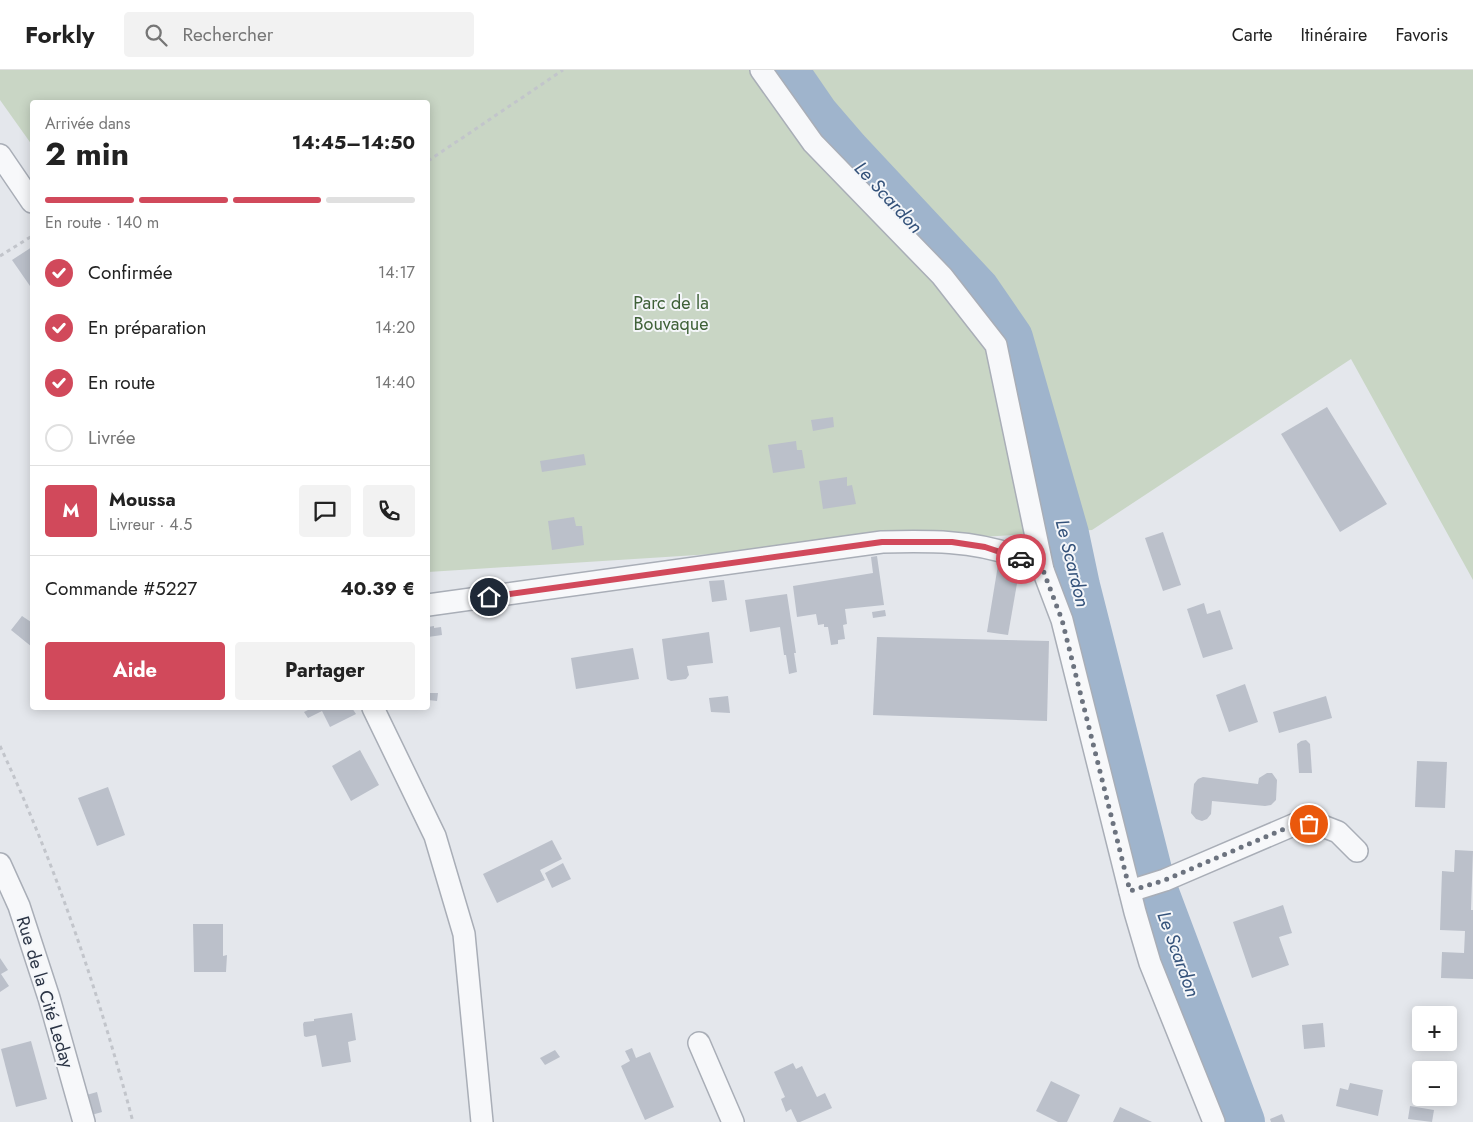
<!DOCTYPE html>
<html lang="fr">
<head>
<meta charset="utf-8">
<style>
  :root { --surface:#fff; --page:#f2f2f2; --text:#222; --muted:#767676; --line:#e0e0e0; --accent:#d1495b }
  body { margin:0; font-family:Jost,sans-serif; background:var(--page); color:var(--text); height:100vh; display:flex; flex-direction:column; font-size:19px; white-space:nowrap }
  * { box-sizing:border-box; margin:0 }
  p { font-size:16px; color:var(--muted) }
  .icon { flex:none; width:28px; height:28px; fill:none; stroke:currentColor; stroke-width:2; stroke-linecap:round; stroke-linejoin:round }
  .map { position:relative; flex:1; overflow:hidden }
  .panel { position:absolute; left:30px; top:30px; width:400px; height:610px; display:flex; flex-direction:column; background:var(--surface); border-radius:5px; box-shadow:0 2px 12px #0003 }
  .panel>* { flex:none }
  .fabs { position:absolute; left:1412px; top:936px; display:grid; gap:10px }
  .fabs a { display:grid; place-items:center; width:45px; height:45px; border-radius:5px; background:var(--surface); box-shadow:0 2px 12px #0003; font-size:25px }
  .pin { position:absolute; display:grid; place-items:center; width:42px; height:42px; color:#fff; margin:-21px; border:2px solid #fff; border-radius:50%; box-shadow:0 1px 5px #0007 }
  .courier { position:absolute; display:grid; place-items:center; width:50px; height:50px; margin:-25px; border:4px solid #d1495b; border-radius:50%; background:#fff; color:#222; box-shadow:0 1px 6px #0007 }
  .summary em { font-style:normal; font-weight:700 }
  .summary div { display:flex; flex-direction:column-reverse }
  .summary { display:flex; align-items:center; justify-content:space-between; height:85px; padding:0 15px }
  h1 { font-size:32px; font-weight:700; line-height:38px }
  .bar { display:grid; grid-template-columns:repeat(4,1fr); gap:8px 5px; align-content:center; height:60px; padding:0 15px }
  .bar i { height:6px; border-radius:4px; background:var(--line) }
  .bar .current { background:var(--accent) }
  .bar p { grid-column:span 4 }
  .line { display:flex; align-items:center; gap:12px; padding:0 15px; border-top:1px solid var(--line) }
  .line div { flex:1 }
  .round { display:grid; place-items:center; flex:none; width:52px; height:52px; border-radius:5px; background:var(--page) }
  ol { padding:0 15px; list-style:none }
  li { display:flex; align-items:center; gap:15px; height:55px }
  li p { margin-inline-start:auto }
  li .icon { padding:5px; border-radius:50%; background:var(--accent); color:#fff; stroke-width:4 }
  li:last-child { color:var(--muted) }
  li i { width:28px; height:28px; border:2px solid var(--line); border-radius:50% }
  .cta { display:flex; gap:10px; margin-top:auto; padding:10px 15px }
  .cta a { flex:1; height:58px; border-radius:5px; background:var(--accent); color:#fff; font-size:20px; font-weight:700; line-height:58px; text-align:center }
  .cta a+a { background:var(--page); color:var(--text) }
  header { display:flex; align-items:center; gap:30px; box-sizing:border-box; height:70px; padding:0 25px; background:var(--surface); border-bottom:1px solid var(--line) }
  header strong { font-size:24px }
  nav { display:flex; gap:28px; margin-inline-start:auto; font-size:18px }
  .search { width:350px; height:45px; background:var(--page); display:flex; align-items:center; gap:12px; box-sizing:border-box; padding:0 18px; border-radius:5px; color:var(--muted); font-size:19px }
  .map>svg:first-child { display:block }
  .green { fill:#c9d6c5 }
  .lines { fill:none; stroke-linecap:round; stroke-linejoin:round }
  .river { stroke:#9fb4cc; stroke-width:46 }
  .building { fill:#bbc0ca }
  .minor-casing { stroke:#a9aeb7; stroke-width:24 }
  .path { stroke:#c2c5cb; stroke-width:3; stroke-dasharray:4 4; stroke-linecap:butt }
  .minor { stroke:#f7f8fa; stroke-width:21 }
  .done { stroke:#6c737f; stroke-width:5; stroke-dasharray:0 9 }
  .route { stroke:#d1495b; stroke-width:6 }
  .labels { text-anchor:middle; stroke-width:4; stroke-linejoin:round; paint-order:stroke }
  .park-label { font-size:18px; fill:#3f6138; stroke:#f4f6f9 }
  .street-label { font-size:18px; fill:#2b3445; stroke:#f4f6f9 }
  .water-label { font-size:19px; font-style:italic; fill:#34527a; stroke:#f4f6f9 }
</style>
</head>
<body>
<header>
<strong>Forkly</strong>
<div class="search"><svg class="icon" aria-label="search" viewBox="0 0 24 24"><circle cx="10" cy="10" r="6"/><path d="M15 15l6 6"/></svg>Rechercher</div>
<nav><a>Carte</a><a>Itinéraire</a><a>Favoris</a></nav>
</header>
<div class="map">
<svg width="1473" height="1052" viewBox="0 0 1473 1052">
  <rect width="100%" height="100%" fill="#e4e7ec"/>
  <!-- green -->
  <path class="green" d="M0,0H1473V510L1351,289L1092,460L428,502V32H32V75L0,30Z"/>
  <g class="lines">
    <!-- river -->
    <path class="river" d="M785,0L816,45L847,81L977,220L1010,268L1066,464L1077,516L1152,812L1242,1052"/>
  </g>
  <!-- building -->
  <g class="building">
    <path d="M32,177V215L30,216L12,190Z"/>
    <path d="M1327,337L1387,434L1340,462L1281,364Z"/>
    <path d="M833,347L834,357L813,361L811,350Z"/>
    <path d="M796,371L797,380H802L805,398L773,403L768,375Z"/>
    <path d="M584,384L586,395L542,402L540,391Z"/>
    <path d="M847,407V416L852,415L856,434L823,439L819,411Z"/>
    <path d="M574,447L576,456H582L584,475L552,480L548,451Z"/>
    <path d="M1163,462L1181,515L1163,521L1145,468Z"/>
    <path d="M877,486L884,535L845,539L847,554L843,555L845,569L838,570V574L831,575L828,557H824V554L818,555L816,544L797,547L793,516L873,503L871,487Z"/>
    <path d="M998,495L1019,502L1008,565L987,562Z"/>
    <path d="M724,510L727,530L712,532L709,511Z"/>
    <path d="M787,524L796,583H794L797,602L789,604L786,585H784L780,557L750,562L745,530Z"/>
    <path d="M1204,533L1207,544L1220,540L1233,579L1203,588L1187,539Z"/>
    <path d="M885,540L886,546L873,548L872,542Z"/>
    <path d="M22,546L31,552L32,550V577L11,560Z"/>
    <path d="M434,556V558L441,557L442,565L428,567V557Z"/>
    <path d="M709,562L713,593L687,596L689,605L686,609L671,611L667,609L662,569Z"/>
    <path d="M877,567L1049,571L1047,651L873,645Z"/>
    <path d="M633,578L639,609L576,619L571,588Z"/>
    <path d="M1245,614L1258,652L1229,662L1216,625Z"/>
    <path d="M428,623H438L437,631L428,630Z"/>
    <path d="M728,626L730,643L711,642L709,628Z"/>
    <path d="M1326,626L1332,648L1279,663L1273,642Z"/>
    <path d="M312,638H352L356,644L330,657L322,641L308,648L304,642Z"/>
    <path d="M1306,670L1310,674L1312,703H1299L1297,674L1301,671Z"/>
    <path d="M360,680L379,715L351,731L332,696Z"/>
    <path d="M1417,691L1447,692L1445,738L1415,737Z"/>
    <path d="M1267,703H1272L1277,710L1276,730L1271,735L1265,736L1212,731L1211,744L1207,749L1202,751L1196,749L1191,743L1194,714L1198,709L1203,707L1258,714L1259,708Z"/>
    <path d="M108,717L125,765L97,776L78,728Z"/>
    <path d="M552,770L562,789L540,800L545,810L497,833L483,804Z"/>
    <path d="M1455,780L1473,781L1471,840H1473V909L1441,908L1442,882L1464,883L1465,861L1440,860L1442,801L1454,802Z"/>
    <path d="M563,793L571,809L552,818L545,803Z"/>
    <path d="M1283,835L1292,863L1279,867L1289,895L1252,908L1233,852Z"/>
    <path d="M193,854H223V886L227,885L226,902H194Z"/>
    <path d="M0,888L8,900L1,904L9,916L0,922Z"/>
    <path d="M352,943L356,970L348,972L351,992L322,997L316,965L306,967L304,966L303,954L304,952L314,951V949Z"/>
    <path d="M1323,953L1325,977L1304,979L1302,955Z"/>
    <path d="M31,971L47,1029L16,1037L1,979Z"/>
    <path d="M632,978L636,988L650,982L674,1037L645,1050L621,996L630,991L625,981Z"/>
    <path d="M555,980L560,987L545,995L540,988Z"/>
    <path d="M793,993L796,999L802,996L817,1027L825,1023L832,1038L800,1052H797L791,1039L786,1042L781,1029L785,1027L774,1002Z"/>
    <path d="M1051,1011L1080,1025L1067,1052H1058L1036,1041Z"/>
    <path d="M1350,1013L1383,1020L1378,1046L1336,1036L1340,1018L1348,1020Z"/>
    <path d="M97,1022L102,1042L88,1046L83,1026Z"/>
    <path d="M1410,1036L1434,1040L1432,1052L1408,1049Z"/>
    <path d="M1120,1037L1152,1052H1113Z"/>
    <path d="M1282,1044L1285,1052H1271L1270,1049Z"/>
  </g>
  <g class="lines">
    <defs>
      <g id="minor">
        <path d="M761,0L813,73L942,206L996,275L1043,500L1062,550L1135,842L1150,893L1214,1052"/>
        <path d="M0,85L32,132"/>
        <path d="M428,535L882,472C928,471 972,470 1016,486C1025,490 1034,496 1043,500"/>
        <path d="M373,638L435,766L464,864L482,1052"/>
        <path d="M0,794L19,836L49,928L84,1052"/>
        <path d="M1130,821L1165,810L1298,753L1320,755L1338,762L1357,781"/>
        <path d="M699,973L733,1052"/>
      </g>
    </defs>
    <!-- minor casing -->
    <use href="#minor" class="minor-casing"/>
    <!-- path -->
    <g class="path">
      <path d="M428,91L563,0"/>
      <path d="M0,186L32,166"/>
      <path d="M0,676C56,796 99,924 133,1052"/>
    </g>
    <!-- minor -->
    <use href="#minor" class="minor"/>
  </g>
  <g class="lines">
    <!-- done -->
    <path class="done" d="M1021,489L1043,500L1062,550L1130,821L1165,810L1298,753L1309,754"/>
    <!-- route -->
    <path class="route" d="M489,527L882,472H952L985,477L1021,489"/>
  </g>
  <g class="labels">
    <!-- park labels -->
    <g class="park-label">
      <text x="671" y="239">Parc de la<tspan x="671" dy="21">Bouvaque</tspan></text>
    </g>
    <!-- street labels -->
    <g class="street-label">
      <text transform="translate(45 922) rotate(73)" y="6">Rue de la Cité Leday</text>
    </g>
    <!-- water labels -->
    <g class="water-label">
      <text transform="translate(889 127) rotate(47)" y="7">Le Scardon</text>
      <text transform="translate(1073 493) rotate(76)" y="7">Le Scardon</text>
      <text transform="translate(1179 884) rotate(70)" y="7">Le Scardon</text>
    </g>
  </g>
</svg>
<div class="fabs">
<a>+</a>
<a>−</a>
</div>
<div class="pin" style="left:1309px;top:754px;background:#ea580c"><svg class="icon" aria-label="bag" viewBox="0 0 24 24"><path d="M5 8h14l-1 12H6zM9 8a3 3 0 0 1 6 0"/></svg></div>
<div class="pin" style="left:489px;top:527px;background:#1f2937"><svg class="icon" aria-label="home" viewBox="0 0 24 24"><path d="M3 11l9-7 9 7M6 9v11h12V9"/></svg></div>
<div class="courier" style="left:1021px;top:489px"><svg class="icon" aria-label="car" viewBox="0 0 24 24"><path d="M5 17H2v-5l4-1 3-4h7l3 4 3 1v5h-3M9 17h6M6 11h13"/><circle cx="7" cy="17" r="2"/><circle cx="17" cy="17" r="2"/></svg></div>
<section class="panel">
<div class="summary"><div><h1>2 min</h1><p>Arrivée dans</p></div><em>14:45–14:50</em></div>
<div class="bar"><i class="current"></i><i class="current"></i><i class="current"></i><i></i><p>En route · 140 m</p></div>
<ol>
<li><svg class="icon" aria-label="check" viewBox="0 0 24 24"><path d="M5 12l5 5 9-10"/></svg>Confirmée<p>14:17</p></li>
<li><svg class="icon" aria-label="check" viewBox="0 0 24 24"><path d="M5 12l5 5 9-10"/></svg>En préparation<p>14:20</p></li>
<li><svg class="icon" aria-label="check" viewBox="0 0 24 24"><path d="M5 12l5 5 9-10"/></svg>En route<p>14:40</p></li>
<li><i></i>Livrée</li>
</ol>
<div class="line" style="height:90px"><b class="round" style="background:var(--accent);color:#fff">M</b><div><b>Moussa</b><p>Livreur · 4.5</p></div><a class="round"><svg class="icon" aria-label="chat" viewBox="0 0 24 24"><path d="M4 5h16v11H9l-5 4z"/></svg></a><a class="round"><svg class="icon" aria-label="phone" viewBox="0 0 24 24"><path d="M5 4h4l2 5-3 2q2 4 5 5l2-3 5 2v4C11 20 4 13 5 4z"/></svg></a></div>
<div class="line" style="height:65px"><div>Commande #5227</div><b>40.39 €</b></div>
<div class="cta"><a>Aide</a><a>Partager</a></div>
</section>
</div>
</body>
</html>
